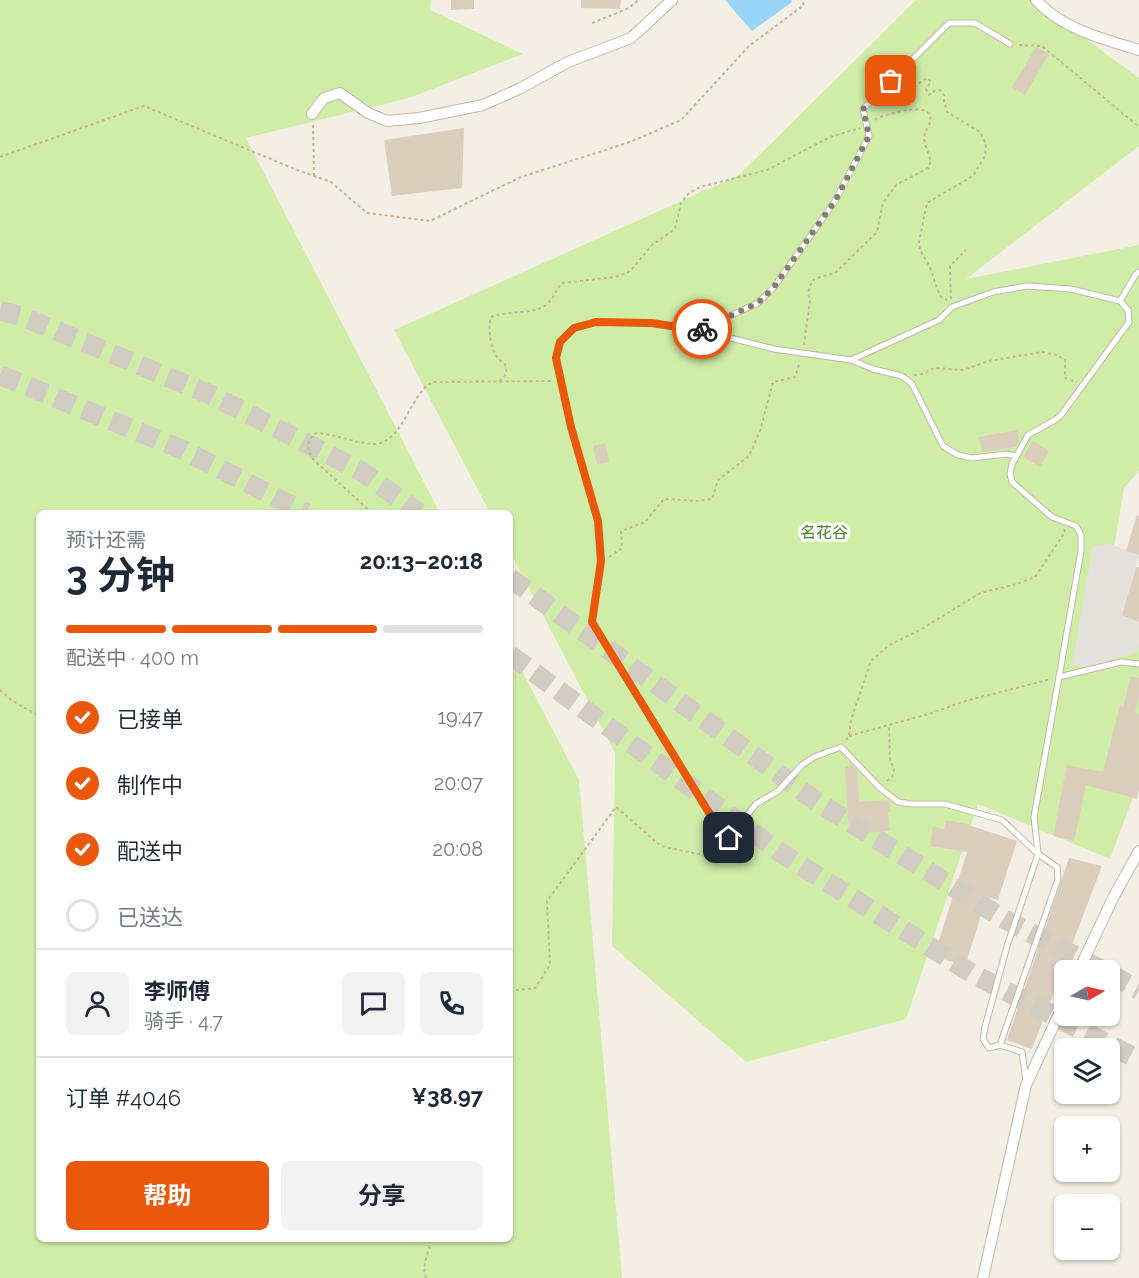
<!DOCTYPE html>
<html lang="zh">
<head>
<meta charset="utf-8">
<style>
  :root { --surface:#fff; --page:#f2f2f3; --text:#1f2937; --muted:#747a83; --line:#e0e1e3; --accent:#ea580c }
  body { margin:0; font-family:Raleway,"Noto Sans SC",sans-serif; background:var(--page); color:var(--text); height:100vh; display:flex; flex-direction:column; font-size:22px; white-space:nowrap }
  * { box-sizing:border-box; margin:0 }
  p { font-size:20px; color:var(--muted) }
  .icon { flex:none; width:33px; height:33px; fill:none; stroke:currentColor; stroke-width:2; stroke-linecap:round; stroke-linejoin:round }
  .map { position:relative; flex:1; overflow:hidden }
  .details { position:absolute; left:36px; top:510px; width:477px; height:732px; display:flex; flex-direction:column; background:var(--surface); border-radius:9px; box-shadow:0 2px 4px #0004 }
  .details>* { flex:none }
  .needle { width:39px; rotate:81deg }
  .controls { position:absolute; left:1054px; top:960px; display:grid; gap:12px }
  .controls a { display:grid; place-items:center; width:66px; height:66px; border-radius:9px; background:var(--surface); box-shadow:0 2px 4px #0004; font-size:30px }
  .pin { position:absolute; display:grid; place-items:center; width:51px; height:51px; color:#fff; margin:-26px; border-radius:12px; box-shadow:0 3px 9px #0006 }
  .courier { position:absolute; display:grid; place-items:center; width:60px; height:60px; margin:-30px; border:4px solid #ea580c; border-radius:50%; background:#fff; color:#222; box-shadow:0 2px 8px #0007 }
  .head em { font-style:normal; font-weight:700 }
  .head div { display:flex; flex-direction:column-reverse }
  .head { display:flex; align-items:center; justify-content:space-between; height:102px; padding:0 30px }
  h1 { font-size:39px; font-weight:700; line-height:45px }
  .bar { display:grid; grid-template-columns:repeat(4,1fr); gap:9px 6px; align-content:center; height:72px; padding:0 30px }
  .bar i { height:8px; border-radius:4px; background:var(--line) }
  .bar .selected { background:var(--accent) }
  .bar p { grid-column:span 4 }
  .line { display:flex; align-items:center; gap:15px; padding:0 30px; border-top:2px solid var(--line) }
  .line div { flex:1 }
  .round { display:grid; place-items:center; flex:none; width:63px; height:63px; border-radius:9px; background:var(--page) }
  ol { padding:0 30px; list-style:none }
  li { display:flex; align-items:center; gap:18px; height:66px }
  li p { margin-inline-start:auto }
  li .icon { padding:6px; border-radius:50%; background:var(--accent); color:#fff; stroke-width:4 }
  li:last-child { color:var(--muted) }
  li i { width:33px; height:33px; border:3px solid var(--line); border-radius:50% }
  .action { display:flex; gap:12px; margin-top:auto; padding:12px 30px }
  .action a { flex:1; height:69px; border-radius:9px; background:var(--accent); color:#fff; font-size:24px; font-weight:700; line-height:69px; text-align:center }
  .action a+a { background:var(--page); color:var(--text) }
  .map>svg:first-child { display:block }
  .green { fill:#d0eda8 }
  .parking { fill:#e4e1dd }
  .water { fill:#99d5f8 }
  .building { fill:#dacdbc }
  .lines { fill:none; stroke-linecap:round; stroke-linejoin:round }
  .highway-tunnel { stroke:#d1ccc1; stroke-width:20; stroke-dasharray:20 10; stroke-linecap:butt }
  .lane-casing { stroke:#c1b7a6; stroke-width:7 }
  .street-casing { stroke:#c1b7a6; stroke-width:12 }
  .path { stroke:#c4b296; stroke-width:2; stroke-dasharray:3 3; stroke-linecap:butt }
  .lane { stroke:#fff; stroke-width:5 }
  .street { stroke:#fff; stroke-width:10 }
  .done { stroke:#847d71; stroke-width:6; stroke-dasharray:0 10.8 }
  .route { stroke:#ea580c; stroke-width:8 }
  .labels { text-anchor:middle; stroke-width:6; stroke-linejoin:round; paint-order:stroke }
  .park-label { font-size:16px; fill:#478020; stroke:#fff }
</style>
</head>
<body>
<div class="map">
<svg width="1139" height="1278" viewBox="0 0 1139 1278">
  <rect width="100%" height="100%" fill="#f4efe4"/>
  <!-- green -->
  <g class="green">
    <path d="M0,0H431L430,10L523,54L409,98L246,138L440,513H39V1239H510V648L579,780L622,1278H0Z"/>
    <path d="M916,0H1033L1139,78V146L966,279L1139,245V471L1124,488L1102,621L1139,635V781L1110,859L978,804L906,1019L746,1062L612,946L615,753L510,552V513H490L394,330L697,194L702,190H707L739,175Z"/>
  </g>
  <!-- parking -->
  <path class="parking" d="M1110,544L1139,555L1122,615L1139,622V646L1137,652L1086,668L1072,664L1093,546Z"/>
  <!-- water -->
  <path class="water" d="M725,0H791L792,2L752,31Z"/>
  <!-- building -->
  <g class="building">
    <path d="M451,0H474V9L451,10Z"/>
    <path d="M581,0H621L620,9L581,8Z"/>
    <path d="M1036,47L1049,54L1025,95L1012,87Z"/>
    <path d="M464,128L462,188L392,196L384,140Z"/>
    <path d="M1017,430L1019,441L1016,447L982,452L979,437Z"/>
    <path d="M1033,441L1049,451L1040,467L1023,457Z"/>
    <path d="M605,443L609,462L597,464L593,446Z"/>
    <path d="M1137,515L1139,516V555L1126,551Z"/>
    <path d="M1136,567H1139V622L1122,615Z"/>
    <path d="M1131,676L1139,678V696L1135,713L1139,714V789L1137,799L1086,785L1074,841L1053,836L1067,765L1103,772L1120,706L1123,707Z"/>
    <path d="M852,766L857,770L859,802L887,800L890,802L891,812H888L890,831L849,834L845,767Z"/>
    <path d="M946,820L966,824L1017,841L998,900L987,897L965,966L934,956L967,852L930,846L933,827L944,829Z"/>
    <path d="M1069,858L1102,866L1032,1049L1007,1040Z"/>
  </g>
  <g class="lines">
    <!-- highway-tunnel -->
    <g class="highway-tunnel">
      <path d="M0,311L21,316L209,394L361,471L419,513"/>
      <path d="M0,375L183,450L306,513"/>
      <path d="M510,578L816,801L1004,919L1102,970"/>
      <path d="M510,655L781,853L973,974L1139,1060"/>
      <path d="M1110,974L1139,990"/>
    </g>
    <defs>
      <g id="lane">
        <path d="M1120,301L1136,274L1139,272"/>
        <path d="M699,330L758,303L774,287L835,201L869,136L863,109L949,23H975L1010,44"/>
        <path d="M851,360L939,320L952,307L993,292L1027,286L1071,289L1120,301L1128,310L1129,322L1061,415L1055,420L1028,435L1012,464L1010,474L1012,482L1052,517L1076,526L1081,535V551L1059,677"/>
        <path d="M1016,456L1007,454L972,458L958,455L943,446L912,384L902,376L873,369L851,360L774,349L699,330L651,323L596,322L574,328L560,342L556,358L571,427L598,521L601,561L592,622L711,816L729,839L756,804L778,791L802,765L814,757L841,747L879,787L898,802L912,804H945L1002,820L1038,854"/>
        <path d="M1038,853L1034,817L1059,677L1121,662L1139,664"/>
        <path d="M1000,1045L989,1048L983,1039L985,1027L1007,946L1038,854L1057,867L1058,879L1000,1045L1022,1052L1026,1081"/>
      </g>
      <g id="street">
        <path d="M1036,0C1062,29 1103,39 1139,50"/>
        <path d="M312,114L324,98L340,93L368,113L387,121L419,118L483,105L519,89L568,62L631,38L672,0"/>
        <path d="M1079,970L1114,896L1139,851"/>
        <path d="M983,1278L1026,1085L1065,1001"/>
      </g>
    </defs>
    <!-- lane casing -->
    <use href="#lane" class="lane-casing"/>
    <!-- street casing -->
    <use href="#street" class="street-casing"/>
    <!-- path -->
    <g class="path">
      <path d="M592,23L629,8L638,0"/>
      <path d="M1019,45L1042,46L1139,127"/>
      <path d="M904,80L913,87L927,78L931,82L926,89L929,95L934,91L940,90L944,95V101L947,112L980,132L986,144L985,156L973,176L927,203L919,242L920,250L930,267L938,291L941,297L947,300"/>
      <path d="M883,101L912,102L915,99L892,92"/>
      <path d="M313,125L314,176"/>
      <path d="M0,157L144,106L297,170L331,182L367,213L430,221L521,177L630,142L681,120L749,46L804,5L801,0"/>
      <path d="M951,299L950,266L966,250"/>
      <path d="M804,345L810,300L808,293L812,281L817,278L835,273L877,232L883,203L896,185L928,168L931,161C929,154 924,144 924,138C924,130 933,123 930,115C923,102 883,115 872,121"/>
      <path d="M914,375L923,374L934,368L963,370L989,361L1042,352L1057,355L1065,360V378L1076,382"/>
      <path d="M499,381C506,376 508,373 505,364C491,357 487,331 491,317C508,310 533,315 546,305C555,298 555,289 563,283L615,277L627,273L632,269L652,245L675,229L681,203L689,193L700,187L767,170L830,137L860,128"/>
      <path d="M372,513L313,459C307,448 305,442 316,433C335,434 352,442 371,444C399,446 407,407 423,390C425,386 430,384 434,382L552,381"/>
      <path d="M609,557L622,548L621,531L645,522L664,499L699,501L712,499L718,480L749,456L760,431L773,382L795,377L800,362"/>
      <path d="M0,690L11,700L39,716"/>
      <path d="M849,736L932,713L962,702L1051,679"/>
      <path d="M846,740L849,736L851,720L871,661L889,645L920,630L980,593L1017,584L1035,577L1065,532L1064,529"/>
      <path d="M887,781L892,777L894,770L890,759L889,725"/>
      <path d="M510,991L535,988L550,965L547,901L616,807L661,846L711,857L728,852L729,847"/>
      <path d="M426,1278L424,1268L431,1239"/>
    </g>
    <!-- lane -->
    <use href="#lane" class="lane"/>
    <!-- street -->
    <use href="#street" class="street"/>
  </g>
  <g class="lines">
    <!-- done -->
    <path class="done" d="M702,329L758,303L774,287L835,201L869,136L863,109L891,81"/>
    <!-- route -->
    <path class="route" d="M702,329L699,330L651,323L596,322L574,328L560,342L556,358L571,427L598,521L601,561L592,622L711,816L729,838"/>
  </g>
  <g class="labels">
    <!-- park labels -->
    <g class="park-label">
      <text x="824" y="538">名花谷</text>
    </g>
  </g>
</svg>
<div class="controls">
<a><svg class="needle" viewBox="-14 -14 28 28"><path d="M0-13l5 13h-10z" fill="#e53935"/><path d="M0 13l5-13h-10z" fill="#747a83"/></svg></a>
<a><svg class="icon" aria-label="layers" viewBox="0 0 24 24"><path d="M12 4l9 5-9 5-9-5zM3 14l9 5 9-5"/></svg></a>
<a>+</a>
<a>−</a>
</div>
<div class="pin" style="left:891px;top:81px;background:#ea580c"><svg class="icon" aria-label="bag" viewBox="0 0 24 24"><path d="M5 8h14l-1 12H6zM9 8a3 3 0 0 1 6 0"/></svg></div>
<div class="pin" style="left:729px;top:838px;background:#1f2937"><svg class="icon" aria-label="home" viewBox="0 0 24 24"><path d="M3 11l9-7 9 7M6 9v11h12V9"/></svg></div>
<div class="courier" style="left:702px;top:329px"><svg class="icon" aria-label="bike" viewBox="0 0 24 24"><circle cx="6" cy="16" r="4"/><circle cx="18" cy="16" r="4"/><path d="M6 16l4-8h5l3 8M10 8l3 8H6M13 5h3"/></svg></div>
<section class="details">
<div class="head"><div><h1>3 分钟</h1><p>预计还需</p></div><em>20:13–20:18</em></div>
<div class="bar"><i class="selected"></i><i class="selected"></i><i class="selected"></i><i></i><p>配送中 · 400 m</p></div>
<ol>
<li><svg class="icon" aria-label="check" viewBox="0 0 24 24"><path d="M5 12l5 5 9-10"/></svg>已接单<p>19:47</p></li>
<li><svg class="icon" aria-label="check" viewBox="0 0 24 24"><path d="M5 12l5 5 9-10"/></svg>制作中<p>20:07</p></li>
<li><svg class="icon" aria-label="check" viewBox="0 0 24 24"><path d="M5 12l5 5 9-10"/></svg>配送中<p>20:08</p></li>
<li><i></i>已送达</li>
</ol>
<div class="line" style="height:108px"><a class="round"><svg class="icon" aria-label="person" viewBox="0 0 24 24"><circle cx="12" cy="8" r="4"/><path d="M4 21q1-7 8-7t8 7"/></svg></a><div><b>李师傅</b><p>骑手 · 4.7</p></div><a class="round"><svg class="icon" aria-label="chat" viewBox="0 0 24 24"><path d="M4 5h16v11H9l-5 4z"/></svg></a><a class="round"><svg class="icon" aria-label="phone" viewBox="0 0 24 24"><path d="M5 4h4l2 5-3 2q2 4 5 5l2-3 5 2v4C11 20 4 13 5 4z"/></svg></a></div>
<div class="line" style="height:78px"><div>订单 #4046</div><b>¥38.97</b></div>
<div class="action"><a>帮助</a><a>分享</a></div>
</section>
</div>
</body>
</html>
